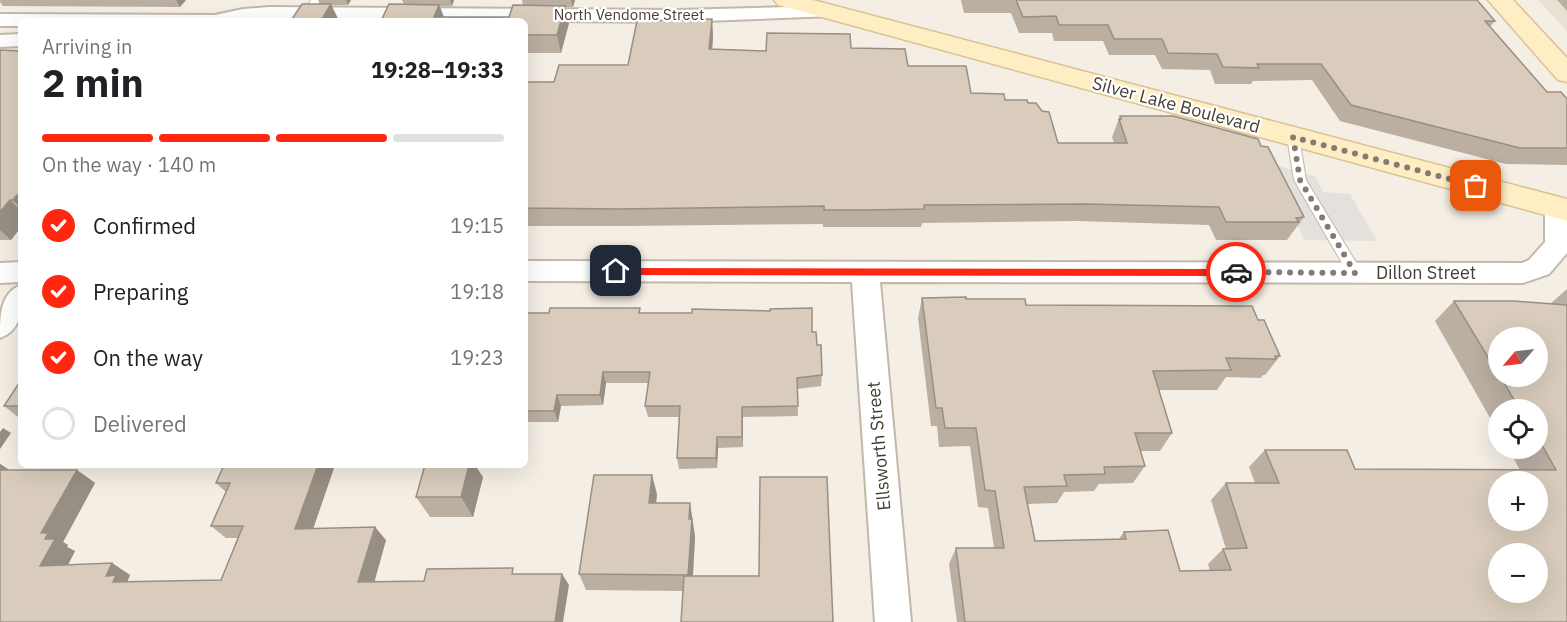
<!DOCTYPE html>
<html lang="en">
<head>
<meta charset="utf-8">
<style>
  :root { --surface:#fff; --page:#f2f2f2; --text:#202124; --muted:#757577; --line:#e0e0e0; --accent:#ff2710 }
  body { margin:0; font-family:"IBM Plex Sans",sans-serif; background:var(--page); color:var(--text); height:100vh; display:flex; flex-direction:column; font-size:22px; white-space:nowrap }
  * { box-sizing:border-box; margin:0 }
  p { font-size:20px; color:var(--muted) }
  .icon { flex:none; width:33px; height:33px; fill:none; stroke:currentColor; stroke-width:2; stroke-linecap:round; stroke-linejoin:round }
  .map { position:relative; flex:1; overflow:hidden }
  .sheet { position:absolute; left:18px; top:18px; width:510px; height:450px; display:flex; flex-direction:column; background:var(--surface); border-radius:9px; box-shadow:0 6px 24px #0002 }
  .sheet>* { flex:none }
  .needle { width:39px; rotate:242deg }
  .tools { position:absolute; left:1488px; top:327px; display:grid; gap:12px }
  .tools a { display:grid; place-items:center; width:60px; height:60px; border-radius:50%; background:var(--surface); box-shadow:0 6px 24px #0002; font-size:30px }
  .pin { position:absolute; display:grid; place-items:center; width:51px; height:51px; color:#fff; margin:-26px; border-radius:12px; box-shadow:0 3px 9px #0006 }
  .courier { position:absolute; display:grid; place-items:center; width:60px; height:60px; margin:-30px; border:4px solid #ff2710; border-radius:50%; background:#fff; color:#222; box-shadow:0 2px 8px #0007 }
  .head em { font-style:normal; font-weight:700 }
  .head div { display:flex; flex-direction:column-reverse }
  .head { display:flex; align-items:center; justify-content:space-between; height:102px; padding:0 24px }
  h1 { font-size:39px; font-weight:700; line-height:45px }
  .bar { display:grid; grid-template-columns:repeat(4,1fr); gap:9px 6px; align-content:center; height:72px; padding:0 24px }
  .bar i { height:8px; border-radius:4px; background:var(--line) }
  .bar .current { background:var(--accent) }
  .bar p { grid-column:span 4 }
  ol { padding:0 24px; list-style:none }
  li { display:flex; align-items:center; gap:18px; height:66px }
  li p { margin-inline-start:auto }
  li .icon { padding:6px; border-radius:50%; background:var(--accent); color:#fff; stroke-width:4 }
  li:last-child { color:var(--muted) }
  li i { width:33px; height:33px; border:3px solid var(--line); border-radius:50% }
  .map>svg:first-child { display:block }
  .residential { fill:#e8e0d2 }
  .parking { fill:#e4e1dd }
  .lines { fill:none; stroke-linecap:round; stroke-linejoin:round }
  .lane-casing { stroke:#c3b8a9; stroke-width:2 }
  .street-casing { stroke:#c3b8a9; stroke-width:4 }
  .secondary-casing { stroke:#dac393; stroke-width:3 }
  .lane { fill:#fff; fill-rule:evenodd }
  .street { fill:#fff; fill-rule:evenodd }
  .secondary { fill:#ffedc3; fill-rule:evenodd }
  .wall { fill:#bbafa2; fill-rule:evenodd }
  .shaded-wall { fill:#988f84 }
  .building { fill:#d9ccbc; stroke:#988f84; stroke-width:1.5; fill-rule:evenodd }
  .route { fill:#ff2710 }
  .done { stroke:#837c72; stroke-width:6; stroke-dasharray:0 10.8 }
  .labels { text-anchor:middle; stroke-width:4.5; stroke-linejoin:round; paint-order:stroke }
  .far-street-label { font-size:15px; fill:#463e34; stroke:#fff }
  .street-label { font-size:18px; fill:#463e34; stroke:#fff }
</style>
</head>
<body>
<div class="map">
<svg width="1567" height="622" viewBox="0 0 1567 622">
  <rect width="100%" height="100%" fill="#f4eee5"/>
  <!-- residential -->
  <path class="residential" d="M1538,0H1567V31Z"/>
  <!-- parking -->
  <path class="parking" d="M1273,164L1316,177L1323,192L1350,194L1377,241L1304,240Z"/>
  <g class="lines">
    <defs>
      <g id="lane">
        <path d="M311,0H321L311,15H305L303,13Z"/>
        <path d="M1293,133L1299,137L1306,180L1360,269L1362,273L1360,277H1350L1294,180L1287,137Z"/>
      </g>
      <g id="street">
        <path d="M827,6L834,8L837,12L834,16L678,22L269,19L21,21V26H0V14L215,15L243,9L269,7L678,10Z"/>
        <path d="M21,34V46L0,47V35Z"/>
        <path d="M1558,199L1567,201V253L1549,274L1523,283L880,282L911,622H875L852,282L525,281V261L1522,263L1529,260L1545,242V208L1549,201Z"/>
        <path d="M21,262V282L0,283V263Z"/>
        <path d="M21,285C21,307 24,329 0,338C0,316 0,293 21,285Z"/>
      </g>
      <g id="secondary">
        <path d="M774,0H813L1567,199V221L778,5Z"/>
        <path d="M1488,0H1513L1567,58V82L1558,80Z"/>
      </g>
    </defs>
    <!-- lane casing -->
    <use href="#lane" class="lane-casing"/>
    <!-- street casing -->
    <use href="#street" class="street-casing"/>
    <!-- secondary casing -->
    <use href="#secondary" class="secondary-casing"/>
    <!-- lane -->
    <use href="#lane" class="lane"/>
    <!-- street -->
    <use href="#street" class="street"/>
    <!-- secondary -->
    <use href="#secondary" class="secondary"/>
  </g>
  <!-- wall -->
  <g class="wall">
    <path d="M0,0H186L180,7L3,6L0,2Z"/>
    <path d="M318,0H351L348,5H331L339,21H281L292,19L320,4Z"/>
    <path d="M402,0H454L452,6H440L444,17H509L523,5L522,0H575L573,7H565L569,23L561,53H525V21H381L404,4Z"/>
    <path d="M961,0H1477L1495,21L1490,27L1547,92L1567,99V165L1506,164L1340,121L1312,80L1253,81L1251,84H1215L1210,70L1162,69L1155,55H1109L1103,41H1054L1052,33H1019L1011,13H964Z"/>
    <path d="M1557,0H1567V11Z"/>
    <path d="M712,19L713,37L712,49L766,51L851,48L908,66L971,93L1005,100L1028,103L1058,143H1114L1112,137L1120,116L1261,146L1304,217L1287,240H1216L1209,225L1077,221L922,223L921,227H823V224L624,226H525V82H554L628,65Z"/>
    <path d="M0,50L21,51V227L11,240H0Z"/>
    <path d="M1567,289V622H957L949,564L956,548H994L988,508L978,507L970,446L939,447L937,426H931L918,318L922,298L966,299L1026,305L1258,320L1280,356L1265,375H1263L1261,378L1226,377L1217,390H1159L1172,433L1160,451H1140L1145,466L1133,483L1099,484L1094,491L1064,492L1057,503L1027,504L1035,541L1118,540L1124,532L1180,571H1210L1208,564L1223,549H1226L1211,500L1226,483H1255L1249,467L1265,450L1355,469L1520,470L1508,448H1538V410H1498V432L1435,321L1454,301L1550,304ZM1498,338L1538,376H1498Z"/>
    <path d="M525,313H641L812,332L817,345L822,375L821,386L797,389L798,416L743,417V447L718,448L717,468L679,469L677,458L679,417H648L645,406L648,383H606L603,405L561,406L558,422H525Z"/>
    <path d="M21,380V417H18L4,406Z"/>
    <path d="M0,464L10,470H77L95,483L63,542L68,545L67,547L75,551L68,565L112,563L130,575L127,582L221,580L238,538H226L211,526L226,492L216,483L335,465L313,528L386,540L374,582L424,581L517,574L569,585L0,622Z"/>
    <path d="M483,477L473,517H430L416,497Z"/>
    <path d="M657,494L656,503H690L695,537L693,576L833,622L683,591L586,590L579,574Z"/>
  </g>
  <!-- shaded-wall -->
  <g class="shaded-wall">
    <path d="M176,0H186L180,7Z"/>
    <path d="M346,0H351L348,5Z"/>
    <path d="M450,0H454L452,6Z"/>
    <path d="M571,0H575L573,7Z"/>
    <path d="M331,4L339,21H321Z"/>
    <path d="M439,5L445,21L434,17Z"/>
    <path d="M565,6L569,23L561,53L557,35Z"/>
    <path d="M712,19L713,37L711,67L709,49Z"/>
    <path d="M17,195L21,199V208L13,200Z"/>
    <path d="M10,200L21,211V227L11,240L0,230V212Z"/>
    <path d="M603,372L606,383L603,405L600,395Z"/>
    <path d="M557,395L561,406L558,422L554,411Z"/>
    <path d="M742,407L743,417V447L742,437Z"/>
    <path d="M3,428L11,433L0,449V432Z"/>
    <path d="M717,437L718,448L717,468L716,458Z"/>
    <path d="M0,464L20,477L0,473Z"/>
    <path d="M318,465H335L309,541L295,529Z"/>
    <path d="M469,465H475L483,477L473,517L461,497Z"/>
    <path d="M77,470L95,483L63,542L68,545L67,547L75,551L61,578L40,566L45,539L41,533Z"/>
    <path d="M652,475L657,494L654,521L649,503Z"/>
    <path d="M690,503L695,537L692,591L688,575Z"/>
    <path d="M375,527L386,540L371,594L358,582Z"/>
    <path d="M112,563L130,575L127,582H113L106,576Z"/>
    <path d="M562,574L569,585L563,622H555Z"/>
  </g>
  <!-- building -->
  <g class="building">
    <path d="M1016,0H1477L1495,21H1485L1547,92H1561L1567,99V148H1520L1351,105L1321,64H1257L1259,68L1223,67L1217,54L1168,53L1162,39H1114L1108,25H1059L1056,16L1023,17Z"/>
    <path d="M302,4H331L321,21H281V19H292Z"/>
    <path d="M389,4L439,5L434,17H509L513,5L565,6L557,35H525V21H381Z"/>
    <path d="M712,19L709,49L766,51L767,33L850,34L851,48L905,49L908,66H966L971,93L1004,94L1005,100H1027L1028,103H1036L1042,111L1049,112L1058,143H1127L1119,119H1121L1120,116H1173L1258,139L1261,146L1268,147L1304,217L1296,218L1299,222H1226L1219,207L1084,204L924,205V209L866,210H824V206L620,209L525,208V82H554L559,65H628L637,21Z"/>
    <path d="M0,50L21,51V195H17L13,200H10L0,212Z"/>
    <path d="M966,297V299H1025L1026,305L1252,306L1258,320H1264L1280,356H1275L1276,359L1226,358L1231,370L1153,371L1172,433H1135L1145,466L1104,467L1105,474L1064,475L1067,486L1024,487L1035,541L1126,539L1124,532L1168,530L1180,571L1231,570L1223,549L1247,548L1226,483H1279L1265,450H1347L1355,469L1556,470L1538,438V410H1520L1500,376H1538V338H1498V374L1454,301H1514L1567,305V622H965L956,548H1004L995,491L985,490L976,428H945L942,408H936L922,298ZM1498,482H1538V520H1498ZM1498,554H1538V592H1498Z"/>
    <path d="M550,308H640L639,313H692V309L770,311V309L812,308V332H816L817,345H821L822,375L797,378L798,406L742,407V437H717L716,458H677L680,406H645L650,372H603L600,395H557L554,411H525V313H549Z"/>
    <path d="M21,380V406H4Z"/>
    <path d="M224,465H318L295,529L375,527L358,582L424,581L427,569L513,568L512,574H562L555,622H0V470H77L41,533H48L45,539H55L40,566L112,563L106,576L116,575L113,582L221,580L243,526H211L230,483H216Z"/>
    <path d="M425,465H469L461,497H416Z"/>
    <path d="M594,475H652L649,503H690L689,519H692L688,575L579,574Z"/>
    <path d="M760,477H827L833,622H681L684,576H759Z"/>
  </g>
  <!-- route -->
  <path class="route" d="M616,268L1236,269L1241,272L1236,276L616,275L611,271Z"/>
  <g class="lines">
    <!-- done -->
    <path class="done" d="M1236,272L1355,273L1300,180L1293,137L1476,186"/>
  </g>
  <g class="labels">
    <!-- far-street labels -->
    <g class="far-street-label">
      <text x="629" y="20">North Vendome Street</text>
    </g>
    <!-- street labels -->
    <g class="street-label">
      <text transform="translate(1176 105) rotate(15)" y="6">Silver Lake Boulevard</text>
      <text x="1426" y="279">Dillon Street</text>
      <text transform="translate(879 446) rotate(-95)" y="6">Ellsworth Street</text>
    </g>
  </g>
</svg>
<div class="tools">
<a><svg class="needle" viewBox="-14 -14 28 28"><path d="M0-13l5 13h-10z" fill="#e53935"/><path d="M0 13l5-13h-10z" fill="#757577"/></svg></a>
<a><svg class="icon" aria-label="locate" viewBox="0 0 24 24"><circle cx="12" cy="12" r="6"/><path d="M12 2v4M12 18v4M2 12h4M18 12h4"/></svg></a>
<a>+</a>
<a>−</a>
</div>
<div class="pin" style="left:1476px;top:186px;background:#ea580c"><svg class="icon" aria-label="bag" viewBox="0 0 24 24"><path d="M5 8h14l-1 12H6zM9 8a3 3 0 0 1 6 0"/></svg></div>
<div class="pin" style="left:616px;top:271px;background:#1f2937"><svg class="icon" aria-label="home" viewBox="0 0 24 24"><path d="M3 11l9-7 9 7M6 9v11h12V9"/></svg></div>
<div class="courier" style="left:1236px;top:272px"><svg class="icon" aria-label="car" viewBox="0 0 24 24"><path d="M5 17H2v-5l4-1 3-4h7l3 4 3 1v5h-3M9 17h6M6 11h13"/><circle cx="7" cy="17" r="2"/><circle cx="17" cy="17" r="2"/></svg></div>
<section class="sheet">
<div class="head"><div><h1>2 min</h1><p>Arriving in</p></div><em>19:28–19:33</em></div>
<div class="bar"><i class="current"></i><i class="current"></i><i class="current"></i><i></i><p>On the way · 140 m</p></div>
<ol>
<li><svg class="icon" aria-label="check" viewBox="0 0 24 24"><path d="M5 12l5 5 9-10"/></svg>Confirmed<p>19:15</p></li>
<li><svg class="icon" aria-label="check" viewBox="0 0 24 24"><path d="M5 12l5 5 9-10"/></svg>Preparing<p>19:18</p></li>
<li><svg class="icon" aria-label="check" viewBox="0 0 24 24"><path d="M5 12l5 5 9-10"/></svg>On the way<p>19:23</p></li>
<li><i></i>Delivered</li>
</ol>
</section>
</div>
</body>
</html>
